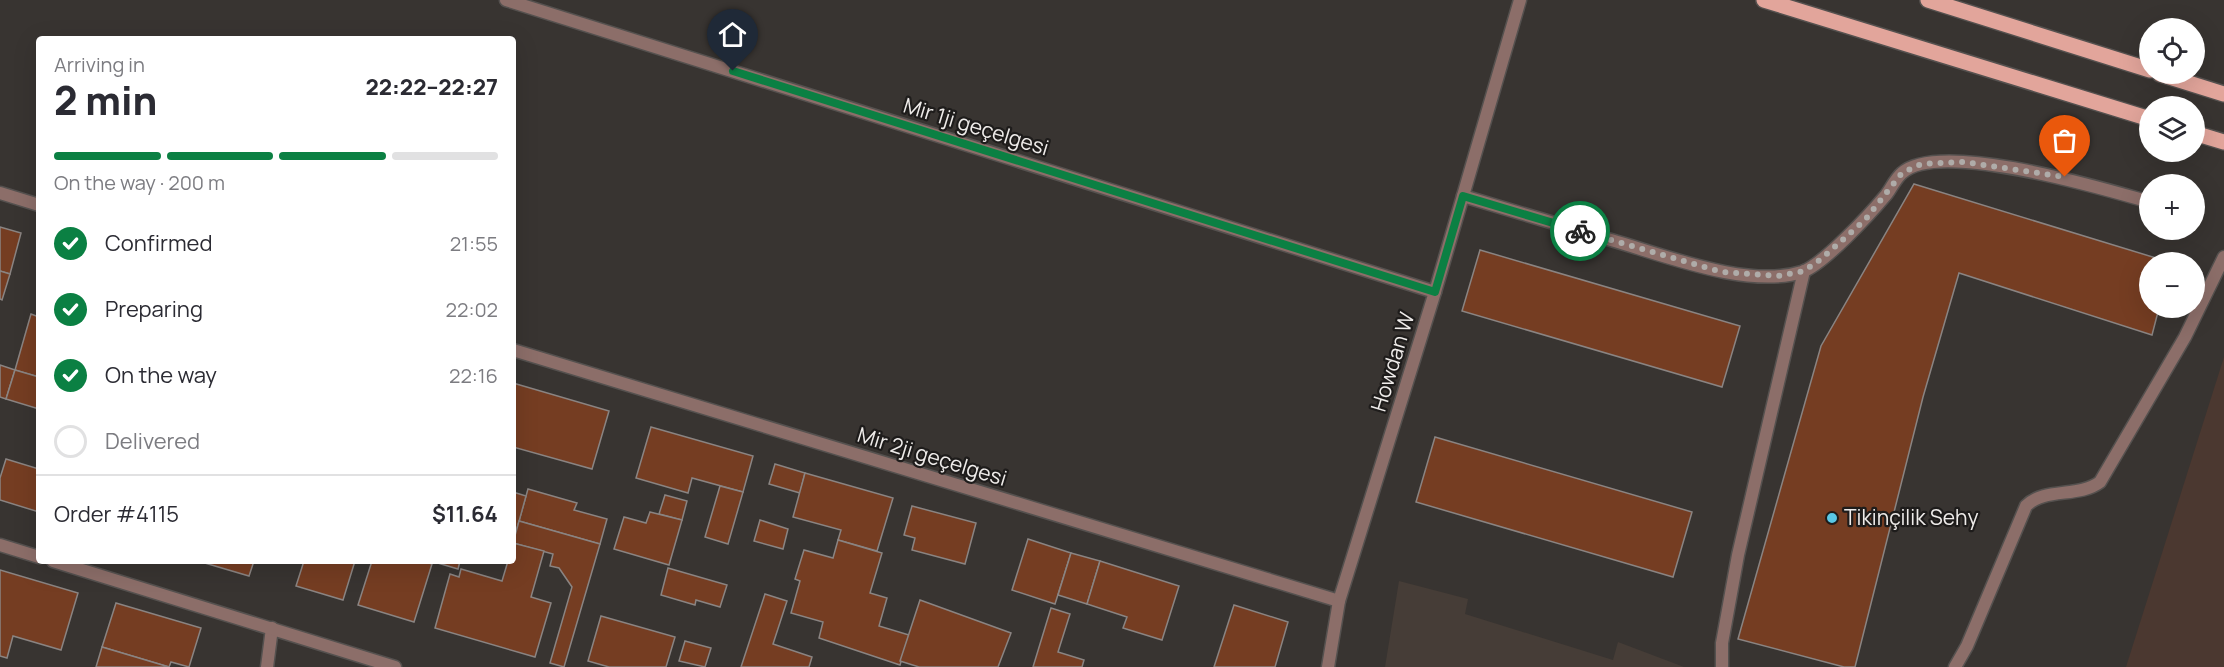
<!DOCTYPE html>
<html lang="en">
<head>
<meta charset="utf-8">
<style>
  :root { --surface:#fff; --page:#f7f7f7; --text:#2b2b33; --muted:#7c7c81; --line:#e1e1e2; --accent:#0b8043 }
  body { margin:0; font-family:Manrope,sans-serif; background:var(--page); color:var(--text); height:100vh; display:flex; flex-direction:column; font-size:22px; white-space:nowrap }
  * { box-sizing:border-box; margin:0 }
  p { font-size:20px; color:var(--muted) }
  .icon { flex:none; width:33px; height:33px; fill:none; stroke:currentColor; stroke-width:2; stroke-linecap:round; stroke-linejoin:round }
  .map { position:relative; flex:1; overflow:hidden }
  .drawer { position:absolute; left:36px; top:36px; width:480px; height:528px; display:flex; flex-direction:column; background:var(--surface); border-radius:6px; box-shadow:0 6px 24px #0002 }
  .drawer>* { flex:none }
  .controls { position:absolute; left:2139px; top:18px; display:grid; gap:12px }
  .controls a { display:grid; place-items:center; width:66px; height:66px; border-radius:50%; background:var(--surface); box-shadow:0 6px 24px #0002; font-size:30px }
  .pin { position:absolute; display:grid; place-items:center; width:51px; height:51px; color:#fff; margin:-62px -26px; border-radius:50% 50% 50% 0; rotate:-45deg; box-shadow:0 0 6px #0007 }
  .pin .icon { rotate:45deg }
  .courier { position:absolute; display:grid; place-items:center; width:60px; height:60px; margin:-30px; border:4px solid #0b8043; border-radius:50%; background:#fff; color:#222; box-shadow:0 2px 8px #0007 }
  .overview em { font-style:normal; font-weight:800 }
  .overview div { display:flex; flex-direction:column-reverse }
  .overview { display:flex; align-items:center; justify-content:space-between; height:102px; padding:0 18px }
  h1 { font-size:39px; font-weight:800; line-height:45px }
  .bar { display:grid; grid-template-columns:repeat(4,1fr); gap:9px 6px; align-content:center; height:72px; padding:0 18px }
  .bar i { height:8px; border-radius:4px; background:var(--line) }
  .bar .current { background:var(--accent) }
  .bar p { grid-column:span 4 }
  .line { display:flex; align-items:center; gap:15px; padding:0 18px; border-top:2px solid var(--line) }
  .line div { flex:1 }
  ol { padding:0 18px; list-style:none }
  li { display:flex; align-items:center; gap:18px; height:66px }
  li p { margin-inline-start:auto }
  li .icon { padding:6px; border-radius:50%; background:var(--accent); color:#fff; stroke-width:4 }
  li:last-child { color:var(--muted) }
  li i { width:33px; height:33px; border:3px solid var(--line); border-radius:50% }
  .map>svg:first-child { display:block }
  .built { fill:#463d37 }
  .education { fill:#4b3830 }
  .building { fill:#753d22; stroke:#8a8482; stroke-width:1.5 }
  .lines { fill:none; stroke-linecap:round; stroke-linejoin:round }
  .service-casing { stroke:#55514f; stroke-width:15 }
  .minor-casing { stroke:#55514f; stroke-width:15 }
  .primary-casing { stroke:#55514f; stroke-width:18 }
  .service { stroke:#8c6e69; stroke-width:12 }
  .minor { stroke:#8c6e69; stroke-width:12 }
  .primary { stroke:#e2a59b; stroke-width:15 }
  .done { stroke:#afaca9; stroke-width:6; stroke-dasharray:0 10.8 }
  .route { stroke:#0b8043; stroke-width:8 }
  .poi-dot { fill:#5ac8e6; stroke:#1e1c1b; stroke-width:2 }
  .labels { text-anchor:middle; stroke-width:4.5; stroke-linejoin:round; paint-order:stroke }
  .street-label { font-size:21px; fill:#efecea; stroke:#1e1c1b }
  .poi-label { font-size:21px; fill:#efecea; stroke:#1e1c1b; text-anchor:start }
</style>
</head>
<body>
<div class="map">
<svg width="2224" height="667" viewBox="0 0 2224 667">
  <rect width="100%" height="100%" fill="#383431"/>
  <!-- built -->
  <path class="built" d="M1399,581L1468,599L1465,614L1613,660L1618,642L1684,667H1385Z"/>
  <!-- education -->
  <path class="education" d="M2224,357V667H2126Z"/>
  <!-- building -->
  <g class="building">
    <path d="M1914,184L2169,262H2150V308H2159L2152,335L1959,273L1923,397L1855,667H1844L1738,639L1821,346Z"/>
    <path d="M0,227L21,233L10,274L0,271Z"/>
    <path d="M1480,250L1740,326L1722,387L1462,311Z"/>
    <path d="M0,271L10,274L2,300L0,299Z"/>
    <path d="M31,314L39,317V377L15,370Z"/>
    <path d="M0,365L15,370L6,399L0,397Z"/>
    <path d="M15,370L39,377V409L6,399Z"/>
    <path d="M513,383L609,411L592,469L513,447Z"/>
    <path d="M651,427L753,456L743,492L692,478L688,493L636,478Z"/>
    <path d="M1435,437L1692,512L1673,577L1416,502Z"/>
    <path d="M6,459L39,469V512L0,500V478Z"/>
    <path d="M775,464L805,473L800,493L769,484Z"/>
    <path d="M805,473L893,498L877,551L838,540L841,530L793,517Z"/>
    <path d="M720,486L743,492L728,544L705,537Z"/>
    <path d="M528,489L577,503L574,510L607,519L600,544L519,521Z"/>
    <path d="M513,492L526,496L513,543Z"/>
    <path d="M665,495L687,501L682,520L659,514Z"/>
    <path d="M912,506L976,523L965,564L912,550L915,538L904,535Z"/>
    <path d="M650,512L682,520L669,565L614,549L624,517L646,523Z"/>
    <path d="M760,520L788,529L783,549L754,541Z"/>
    <path d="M519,521L600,544L564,667L550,663L572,587L559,568L550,566L553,554L513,543Z"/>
    <path d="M1028,539L1071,553L1055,604L1012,590Z"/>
    <path d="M838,540L882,553L870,593L887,598L879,626L909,635L900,665L819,638L823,622L791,613L800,581L795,579L804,550L833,558Z"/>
    <path d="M513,543L544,551L531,597L551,603L535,657L435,628L450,574L459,577L461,569L502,581L508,561H513Z"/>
    <path d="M1071,553L1100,561L1087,604L1058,595Z"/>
    <path d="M198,561H254L249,576Z"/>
    <path d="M304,561H355L343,600L296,586Z"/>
    <path d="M372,561H423L432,564L414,622L358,605Z"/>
    <path d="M431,561H460L458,569Z"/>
    <path d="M1100,561L1179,586L1162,640L1123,628L1127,617L1087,604Z"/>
    <path d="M668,568L727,585L720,607L696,600L695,605L661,595Z"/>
    <path d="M0,570L78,593L61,650L13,636L7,658L0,656Z"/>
    <path d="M765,594L787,601L773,644L812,657L809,667H741Z"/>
    <path d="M920,600L1011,633L998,667H919L900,661Z"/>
    <path d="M116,603L201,628L189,667L171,662L169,667L102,647Z"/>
    <path d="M1234,605L1288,622L1275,667H1214Z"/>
    <path d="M1051,608L1070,614L1058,652L1084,660L1082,667H1033Z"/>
    <path d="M601,616L675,637L666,667H609L588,661Z"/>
    <path d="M685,641L711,648L705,667L679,661Z"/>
    <path d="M102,647L169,667H96Z"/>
  </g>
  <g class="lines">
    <defs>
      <g id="service">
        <path d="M1463,196C1512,211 1562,225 1611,240C1664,255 1748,289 1802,272C1824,264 1870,214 1886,195C1891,189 1895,179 1902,173C1939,139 2104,189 2150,202"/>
        <path d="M267,667L272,628"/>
        <path d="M1722,667V643L1738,555L1804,271"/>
        <path d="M1955,667L1967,646L2026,506C2044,487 2079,498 2100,482L2185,337L2224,257"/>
      </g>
      <g id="minor">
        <path d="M506,0L1435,292"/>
        <path d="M0,193L39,205"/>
        <path d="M513,350L1339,601"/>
        <path d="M0,545L39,557"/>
        <path d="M53,561L395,667"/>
        <path d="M1328,667L1339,601L1435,292L1520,0"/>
      </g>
      <g id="primary">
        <path d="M1764,0L2150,119"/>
        <path d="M1928,0L2150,70"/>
        <path d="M2160,74L2224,94"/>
        <path d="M2194,133L2224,142"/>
      </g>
    </defs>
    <!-- service casing -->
    <use href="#service" class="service-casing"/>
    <!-- minor casing -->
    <use href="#minor" class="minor-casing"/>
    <!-- primary casing -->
    <use href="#primary" class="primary-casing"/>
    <!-- service -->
    <use href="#service" class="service"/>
    <!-- minor -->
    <use href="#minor" class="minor"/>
    <!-- primary -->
    <use href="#primary" class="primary"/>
  </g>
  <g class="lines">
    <!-- done -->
    <path class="done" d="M1580,231L1722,272L1778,276L1804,271L1821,259L1865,220L1902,173L1921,164L1964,162L2065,177"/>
    <!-- route -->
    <path class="route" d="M733,71L1435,292L1463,196L1580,231"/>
  </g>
  <!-- markers -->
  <circle class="poi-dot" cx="1832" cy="518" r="6"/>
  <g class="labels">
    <!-- street labels -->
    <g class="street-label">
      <text transform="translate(976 127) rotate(17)" y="7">Mir 1ji geçelgesi</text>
      <text transform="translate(1393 362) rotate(-73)" y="7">Howdan W</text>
      <text transform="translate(932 457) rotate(17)" y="7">Mir 2ji geçelgesi</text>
    </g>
    <!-- poi labels -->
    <g class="poi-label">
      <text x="1844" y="525">Tikinçilik Sehy</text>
    </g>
  </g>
</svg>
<div class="controls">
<a><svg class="icon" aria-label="locate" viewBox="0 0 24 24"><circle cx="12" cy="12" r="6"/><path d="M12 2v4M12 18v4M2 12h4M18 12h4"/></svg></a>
<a><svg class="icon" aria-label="layers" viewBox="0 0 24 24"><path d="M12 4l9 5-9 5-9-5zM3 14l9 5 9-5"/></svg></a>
<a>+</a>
<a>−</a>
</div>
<div class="pin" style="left:2065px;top:177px;background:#ea580c"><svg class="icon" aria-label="bag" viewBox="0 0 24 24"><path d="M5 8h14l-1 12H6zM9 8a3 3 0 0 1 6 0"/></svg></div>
<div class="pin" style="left:733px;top:71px;background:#1f2937"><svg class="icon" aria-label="home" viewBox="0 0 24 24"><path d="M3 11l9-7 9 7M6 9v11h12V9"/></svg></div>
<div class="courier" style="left:1580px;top:231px"><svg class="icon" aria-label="bike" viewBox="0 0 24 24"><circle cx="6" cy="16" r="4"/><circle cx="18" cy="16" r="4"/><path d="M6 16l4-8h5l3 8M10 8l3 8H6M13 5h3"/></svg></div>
<section class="drawer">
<div class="overview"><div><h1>2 min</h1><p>Arriving in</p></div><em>22:22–22:27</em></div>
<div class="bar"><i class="current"></i><i class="current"></i><i class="current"></i><i></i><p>On the way · 200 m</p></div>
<ol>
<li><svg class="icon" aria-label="check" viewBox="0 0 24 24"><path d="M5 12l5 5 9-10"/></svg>Confirmed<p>21:55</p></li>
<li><svg class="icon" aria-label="check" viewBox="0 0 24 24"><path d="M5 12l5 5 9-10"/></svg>Preparing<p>22:02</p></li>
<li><svg class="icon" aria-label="check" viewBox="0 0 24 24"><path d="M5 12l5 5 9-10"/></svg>On the way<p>22:16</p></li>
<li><i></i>Delivered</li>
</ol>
<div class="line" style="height:78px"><div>Order #4115</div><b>$11.64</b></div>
</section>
</div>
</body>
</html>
